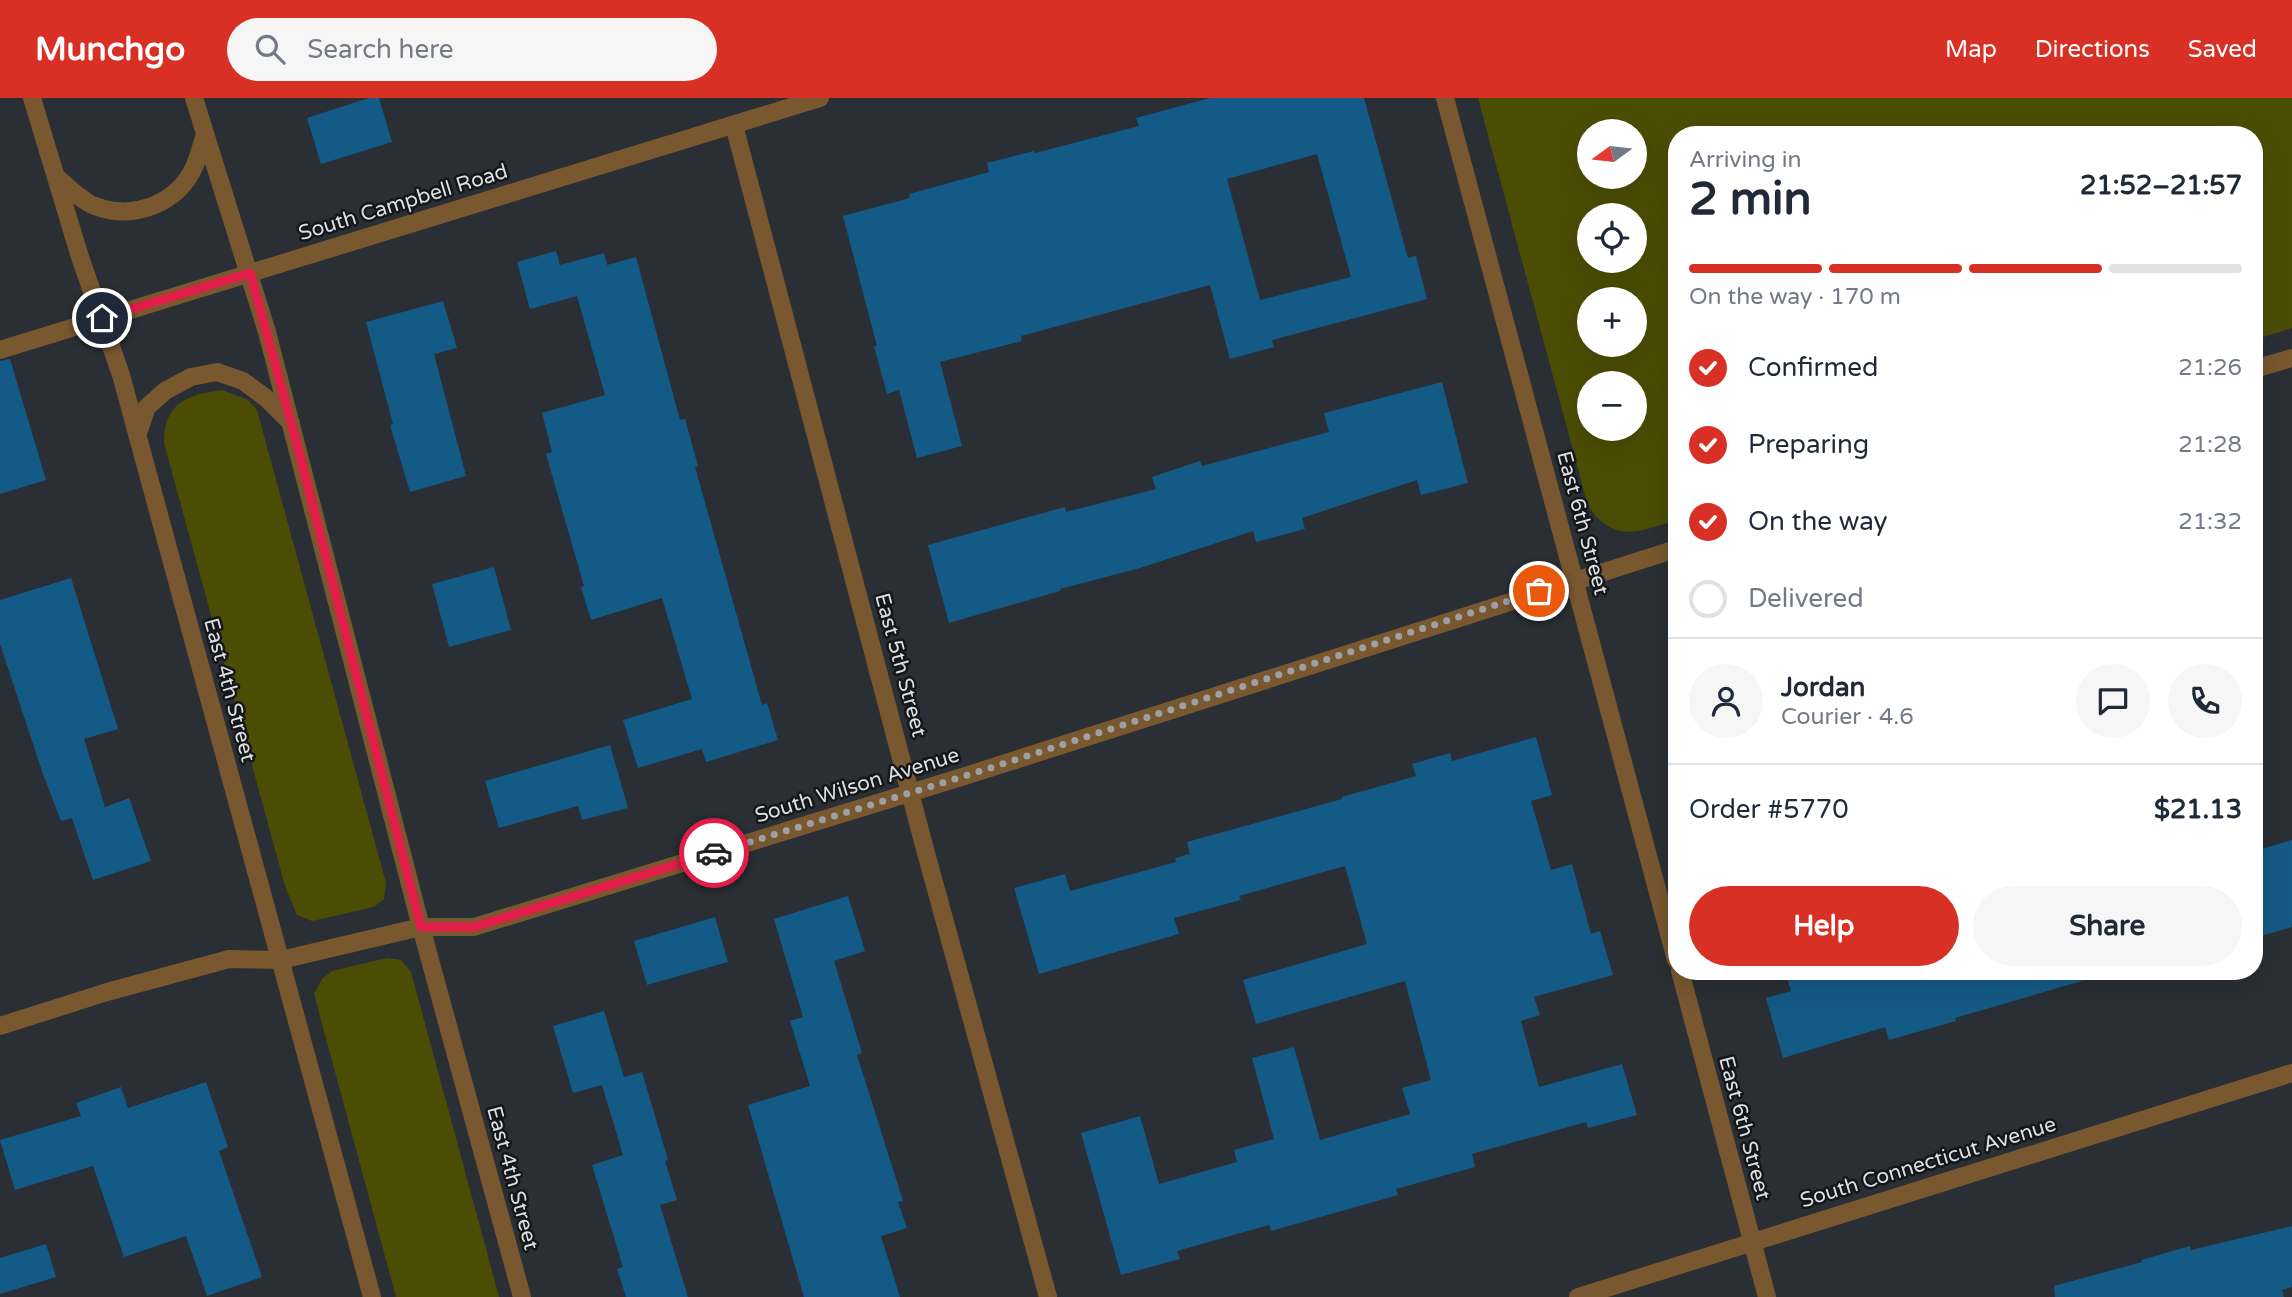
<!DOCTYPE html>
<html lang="en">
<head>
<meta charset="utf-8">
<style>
  :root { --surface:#fff; --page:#f6f6f7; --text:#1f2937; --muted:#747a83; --line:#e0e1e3; --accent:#d93025 }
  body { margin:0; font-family:"Varela Round",sans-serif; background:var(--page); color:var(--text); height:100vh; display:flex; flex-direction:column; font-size:26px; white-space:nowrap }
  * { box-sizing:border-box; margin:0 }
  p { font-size:23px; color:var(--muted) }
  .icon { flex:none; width:38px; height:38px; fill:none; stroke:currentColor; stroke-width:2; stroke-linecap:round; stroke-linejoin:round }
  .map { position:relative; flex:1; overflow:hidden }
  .panel { position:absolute; left:1668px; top:28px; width:595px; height:854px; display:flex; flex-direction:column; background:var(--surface); border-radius:28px; box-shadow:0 7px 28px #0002 }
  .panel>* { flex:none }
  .needle { width:46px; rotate:255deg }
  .buttons { position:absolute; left:1577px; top:21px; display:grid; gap:14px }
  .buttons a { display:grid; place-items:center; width:70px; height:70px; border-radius:50%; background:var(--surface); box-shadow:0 7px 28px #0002; font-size:35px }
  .pin { position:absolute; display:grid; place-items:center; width:60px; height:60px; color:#fff; margin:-30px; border:4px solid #fff; border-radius:50%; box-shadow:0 2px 7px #0007 }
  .courier { position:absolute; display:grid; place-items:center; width:70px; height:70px; margin:-35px; border:5px solid #e11d48; border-radius:50%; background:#fff; color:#222; box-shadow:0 2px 9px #0007 }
  .head em { font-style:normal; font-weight:700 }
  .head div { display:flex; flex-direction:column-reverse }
  .head { display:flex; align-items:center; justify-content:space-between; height:119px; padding:0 21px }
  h1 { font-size:46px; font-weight:700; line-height:52px }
  .bar { display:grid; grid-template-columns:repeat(4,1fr); gap:10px 7px; align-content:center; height:84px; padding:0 21px }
  .bar i { height:9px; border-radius:5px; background:var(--line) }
  .bar .active { background:var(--accent) }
  .bar p { grid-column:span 4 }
  .line { display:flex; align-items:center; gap:18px; padding:0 21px; border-top:2px solid var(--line) }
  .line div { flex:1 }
  .round { display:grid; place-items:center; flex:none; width:74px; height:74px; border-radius:37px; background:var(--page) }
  ol { padding:0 21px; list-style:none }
  li { display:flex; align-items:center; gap:21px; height:77px }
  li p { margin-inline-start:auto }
  li .icon { padding:7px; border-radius:50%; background:var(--accent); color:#fff; stroke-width:4 }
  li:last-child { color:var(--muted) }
  li i { width:38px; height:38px; border:4px solid var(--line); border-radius:50% }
  .cta { display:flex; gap:14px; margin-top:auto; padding:14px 21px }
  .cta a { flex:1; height:80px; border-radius:42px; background:var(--accent); color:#fff; font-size:28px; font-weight:700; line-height:80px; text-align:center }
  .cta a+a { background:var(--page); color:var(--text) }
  header { display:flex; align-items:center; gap:42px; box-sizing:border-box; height:98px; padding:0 35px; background:var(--accent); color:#fff }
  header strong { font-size:33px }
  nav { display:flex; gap:38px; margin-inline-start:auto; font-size:24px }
  .search { width:490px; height:63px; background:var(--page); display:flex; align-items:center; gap:18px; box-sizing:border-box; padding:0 24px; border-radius:38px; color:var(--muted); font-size:26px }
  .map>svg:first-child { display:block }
  .green { fill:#4c4d05; fill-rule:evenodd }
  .building { fill:#145a86; fill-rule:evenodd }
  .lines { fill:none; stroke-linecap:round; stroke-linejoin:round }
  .minor { stroke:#79572f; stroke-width:18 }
  .done { stroke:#9da1a5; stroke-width:7; stroke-dasharray:0 12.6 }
  .route { stroke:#e11d48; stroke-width:9 }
  .labels { text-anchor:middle; stroke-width:5; stroke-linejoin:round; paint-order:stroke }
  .street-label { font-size:21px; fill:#dbdfe2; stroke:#141619 }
</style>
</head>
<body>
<header>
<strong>Munchgo</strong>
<div class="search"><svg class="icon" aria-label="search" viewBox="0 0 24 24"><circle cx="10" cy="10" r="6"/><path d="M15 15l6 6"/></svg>Search here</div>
<nav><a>Map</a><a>Directions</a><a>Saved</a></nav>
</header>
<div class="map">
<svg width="2292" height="1199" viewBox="0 0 2292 1199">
  <rect width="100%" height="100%" fill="#292f34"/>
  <!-- green -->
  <g class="green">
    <path d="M1478,0H2292V230L2254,242V37H1676V422C1639,434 1614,446 1588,408ZM1589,33H1634V79H1589ZM1589,117H1634V163H1589ZM1589,201H1634V247H1589ZM1589,285H1634V331H1589Z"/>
    <path d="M222,292L248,302L257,312L386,785L384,801L374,809L312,823L297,817L285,788L164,345C164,305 186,297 222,292Z"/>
    <path d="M387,860L401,862L411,874L499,1199H396L314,896L322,881L332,873Z"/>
  </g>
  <!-- building -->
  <g class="building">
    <path d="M369,0H379L392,44L321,66L307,20Z"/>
    <path d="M1210,0H1364L1408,160L1416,158L1427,201L1272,242L1274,249L1230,261L1210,187L1021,238L1022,243L940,264L962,348L917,360L899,292L887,296L874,248H877L843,118L910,100L909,96L989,74L987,65L1034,53L1035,55L1139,28L1136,20ZM1317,56L1351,179L1260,202L1227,81Z"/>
    <path d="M556,153L560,167L604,155L607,167L636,159L680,322L685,321L698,368L695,369L762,607L767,605L778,642L706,664L702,651L638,670L623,622L692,601L662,500L591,522L581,489L584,488L546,356L552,354L542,315L605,297L577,198L530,211L517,164Z"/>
    <path d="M443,203L457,250L434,256L466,378L410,394L390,327L393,326L366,224Z"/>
    <path d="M10,261L46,382L0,396V263Z"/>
    <path d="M1442,284L1468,385L1421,397L1417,382L1302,420L1305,431L1256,444L1253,433L1140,470L1060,491V493L949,525L928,447L1065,409L1066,414L1156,391L1152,379L1200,363L1202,368L1329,334L1324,315Z"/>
    <path d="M494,469L511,532L449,549L432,486Z"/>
    <path d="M71,480L118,631L84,641L105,709L129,700L151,763L93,782L72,720L61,723L43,676L0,546V502Z"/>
    <path d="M1536,639L1552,697L1531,703L1551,772L1572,766L1591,836L1600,833L1613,877L1534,899L1540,917L1521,923L1539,989L1622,966L1637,1017L1588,1030L1586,1024L1472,1056L1475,1069L1396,1091L1398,1097L1271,1133L1269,1127L1177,1153L1180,1161L1121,1177L1081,1035L1140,1018L1159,1086L1237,1064L1234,1052L1274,1041L1252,960L1294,949L1320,1042L1410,1016L1402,990L1431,982L1405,883L1256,926L1243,882L1367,846L1345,768L1239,798L1241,802L1174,820L1179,836L1039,876L1014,790L1065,776L1070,793L1176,764L1175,760L1190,756L1187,744L1342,701V699L1416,678L1412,666L1450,655L1452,663Z"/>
    <path d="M610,647L628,710L582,722L578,708L499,730L485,683Z"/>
    <path d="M2292,742V829L2254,840V753Z"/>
    <path d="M848,798L865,853L834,863L862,955L857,957L903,1103L898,1104L907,1130L881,1138L900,1199H804L748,1007L810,988L790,923L803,919L774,821Z"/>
    <path d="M715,819L728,864L647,887L634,843Z"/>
    <path d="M1785,873H2081L2082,883L1955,920L1956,923L1889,942L1885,929L1783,960L1766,900L1791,893Z"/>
    <path d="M604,913L624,979L642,974L668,1062L665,1063L677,1102L660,1107L688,1199H626L617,1171L623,1169L592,1067L623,1057L602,987L573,995L553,928Z"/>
    <path d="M206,984L228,1049L219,1053L262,1179L207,1198L186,1138L124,1159L93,1068L15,1092L0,1042L81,1018L76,1005L121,989L128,1010Z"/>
    <path d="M2292,1128V1189L2282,1192L2284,1199H2055L2054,1188L2142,1164L2141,1162L2190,1148L2191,1152Z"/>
    <path d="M46,1146L56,1179L0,1196V1160Z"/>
  </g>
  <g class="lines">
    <!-- minor -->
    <g class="minor">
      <path d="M32,0L80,159L121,277L372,1199"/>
      <path d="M194,0L267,234L421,829L522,1199"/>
      <path d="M1445,0L1676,862"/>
      <path d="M734,27L926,755L1048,1199"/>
      <path d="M56,79C68,88 81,103 95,108C134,123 179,105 195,67C199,57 202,46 205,36"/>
      <path d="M0,252L820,0"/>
      <path d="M2254,271L2292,260"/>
      <path d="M138,335L147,309L165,293L191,279L217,274L243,283L266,300L291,325"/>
      <path d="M1680,873L1767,1199"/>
      <path d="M0,928L107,894L229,861L281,862L421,829H474L965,678L1676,451"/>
      <path d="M1578,1199L2292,975"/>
    </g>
  </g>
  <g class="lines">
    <!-- done -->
    <path class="done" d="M714,755L965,678L1539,493"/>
    <!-- route -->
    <path class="route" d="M102,220L250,175L298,350L421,829H474L714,755"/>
  </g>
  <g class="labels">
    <!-- street labels -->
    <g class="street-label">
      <text transform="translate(403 104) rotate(-17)" y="7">South Campbell Road</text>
      <text transform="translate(1583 425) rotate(75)" y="7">East 6th Street</text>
      <text transform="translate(901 567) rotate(75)" y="7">East 5th Street</text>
      <text transform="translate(230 592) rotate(75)" y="7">East 4th Street</text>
      <text transform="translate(857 687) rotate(-17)" y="7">South Wilson Avenue</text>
      <text transform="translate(1745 1030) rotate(75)" y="7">East 6th Street</text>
      <text transform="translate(1928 1064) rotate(-17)" y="7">South Connecticut Avenue</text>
      <text transform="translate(513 1080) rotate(75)" y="7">East 4th Street</text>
    </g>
  </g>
</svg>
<div class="buttons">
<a><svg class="needle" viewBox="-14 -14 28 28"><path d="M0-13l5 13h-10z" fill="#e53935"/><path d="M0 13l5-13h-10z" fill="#747a83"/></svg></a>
<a><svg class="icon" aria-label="locate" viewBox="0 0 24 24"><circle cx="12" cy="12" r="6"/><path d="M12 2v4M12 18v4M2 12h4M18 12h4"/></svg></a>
<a>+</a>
<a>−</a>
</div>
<div class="pin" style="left:1539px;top:493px;background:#ea580c"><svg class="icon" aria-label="bag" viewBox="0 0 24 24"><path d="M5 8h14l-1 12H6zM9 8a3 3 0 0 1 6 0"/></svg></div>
<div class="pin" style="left:102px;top:220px;background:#1f2937"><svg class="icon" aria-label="home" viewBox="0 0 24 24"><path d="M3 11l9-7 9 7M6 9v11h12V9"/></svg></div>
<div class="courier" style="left:714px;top:755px"><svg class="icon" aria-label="car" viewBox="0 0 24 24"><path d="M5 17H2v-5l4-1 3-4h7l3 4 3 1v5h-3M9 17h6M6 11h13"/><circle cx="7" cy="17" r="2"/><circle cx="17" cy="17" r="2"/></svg></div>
<section class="panel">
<div class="head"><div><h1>2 min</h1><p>Arriving in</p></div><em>21:52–21:57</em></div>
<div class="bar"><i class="active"></i><i class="active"></i><i class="active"></i><i></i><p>On the way · 170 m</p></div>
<ol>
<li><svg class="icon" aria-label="check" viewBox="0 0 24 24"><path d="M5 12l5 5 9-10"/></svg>Confirmed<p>21:26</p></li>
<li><svg class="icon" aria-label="check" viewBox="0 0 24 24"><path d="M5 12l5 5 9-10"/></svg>Preparing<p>21:28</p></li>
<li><svg class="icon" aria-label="check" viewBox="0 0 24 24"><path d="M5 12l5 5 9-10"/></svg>On the way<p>21:32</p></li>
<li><i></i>Delivered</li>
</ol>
<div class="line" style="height:126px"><a class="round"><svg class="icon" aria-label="person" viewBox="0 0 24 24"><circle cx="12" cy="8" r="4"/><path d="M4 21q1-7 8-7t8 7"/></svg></a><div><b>Jordan</b><p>Courier · 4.6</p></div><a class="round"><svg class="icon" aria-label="chat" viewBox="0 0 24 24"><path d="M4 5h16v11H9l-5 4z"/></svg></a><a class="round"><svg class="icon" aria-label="phone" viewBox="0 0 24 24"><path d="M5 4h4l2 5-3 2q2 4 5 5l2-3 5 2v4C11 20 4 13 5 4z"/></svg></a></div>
<div class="line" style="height:91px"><div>Order #5770</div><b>$21.13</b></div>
<div class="cta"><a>Help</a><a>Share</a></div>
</section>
</div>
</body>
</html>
